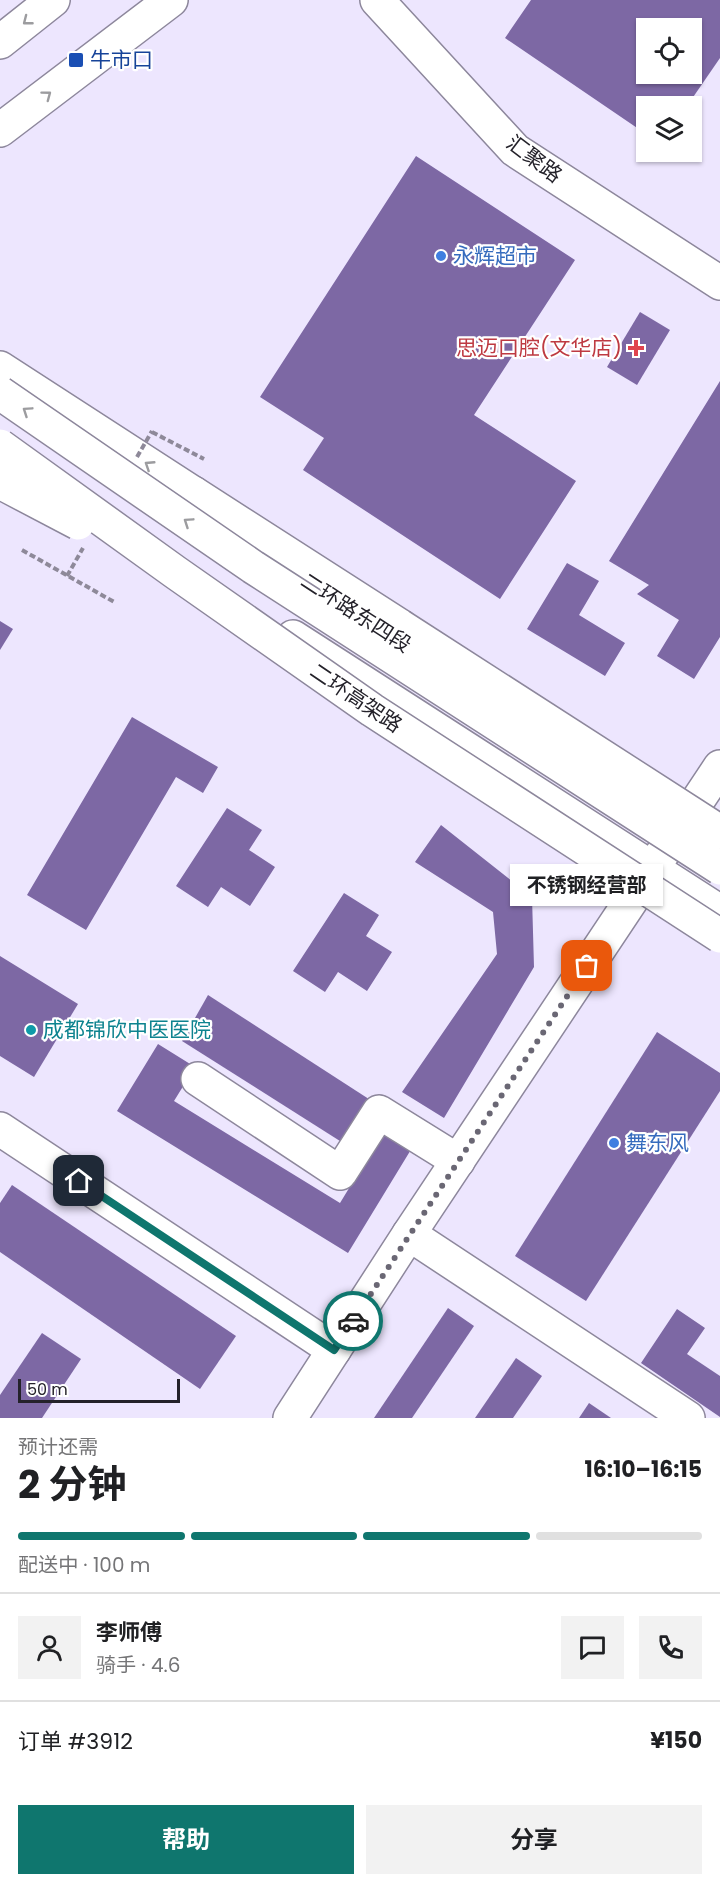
<!DOCTYPE html>
<html lang="zh">
<head>
<meta charset="utf-8">
<style>
  :root { --surface:#fff; --page:#f2f2f2; --text:#202124; --muted:#757577; --line:#e0e0e0; --accent:#0f766e }
  body { margin:0; font-family:Poppins,"Noto Sans SC",sans-serif; background:var(--page); color:var(--text); height:100vh; display:flex; flex-direction:column; font-size:22px; white-space:nowrap }
  * { box-sizing:border-box; margin:0 }
  p { font-size:20px; color:var(--muted) }
  .icon { flex:none; width:33px; height:33px; fill:none; stroke:currentColor; stroke-width:2; stroke-linecap:round; stroke-linejoin:round }
  .map { position:relative; height:1418px; overflow:hidden }
  .drawer { display:flex; flex-direction:column; background:var(--surface); flex:1 }
  .drawer>* { flex:none }
  .tools { position:absolute; left:636px; top:18px; display:grid; gap:12px }
  .tools a { display:grid; place-items:center; width:66px; height:66px; border-radius:0px; background:var(--surface); box-shadow:0 2px 4px #0004; font-size:30px }
  .scale { position:absolute; left:18px; bottom:15px; width:162px; box-sizing:border-box; padding-left:6px; border:3px solid #24222a; border-top:0; font-size:16px; line-height:21px; white-space:nowrap; color:#24222a; -webkit-text-stroke:4px #fff; paint-order:stroke }
  .pin { position:absolute; display:grid; place-items:center; width:51px; height:51px; color:#fff; margin:-26px; border-radius:12px; box-shadow:0 3px 9px #0006 }
  .courier { position:absolute; display:grid; place-items:center; width:60px; height:60px; margin:-30px; border:4px solid #0f766e; border-radius:50%; background:#fff; color:#222; box-shadow:0 2px 8px #0007 }
  .bubble { position:absolute; height:42px; border-radius:0px; background:var(--surface); box-shadow:0 2px 4px #0004; font-size:20px; font-weight:700; line-height:42px; text-align:center }
  .head em { font-style:normal; font-weight:700 }
  .head div { display:flex; flex-direction:column-reverse }
  .head { display:flex; align-items:center; justify-content:space-between; height:102px; padding:0 18px }
  h1 { font-size:39px; font-weight:700; line-height:45px }
  .bar { display:grid; grid-template-columns:repeat(4,1fr); gap:9px 6px; align-content:center; height:72px; padding:0 18px }
  .bar i { height:8px; border-radius:4px; background:var(--line) }
  .bar .current { background:var(--accent) }
  .bar p { grid-column:span 4 }
  .line { display:flex; align-items:center; gap:15px; padding:0 18px; border-top:2px solid var(--line) }
  .line div { flex:1 }
  .round { display:grid; place-items:center; flex:none; width:63px; height:63px; border-radius:0px; background:var(--page) }
  .button { display:flex; gap:12px; margin-top:auto; padding:12px 18px }
  .button a { flex:1; height:69px; border-radius:0px; background:var(--accent); color:#fff; font-size:24px; font-weight:700; line-height:69px; text-align:center }
  .button a+a { background:var(--page); color:var(--text) }
  .map>svg:first-child { display:block }
  .building { fill:#7d68a4; fill-rule:evenodd }
  .lines { fill:none; stroke-linecap:round; stroke-linejoin:round }
  .minor-casing { stroke:#8d879c; stroke-width:36 }
  .major-casing { stroke:#8d879c; stroke-width:36 }
  .highway-casing { stroke:#8d879c; stroke-width:36 }
  .path { stroke:#8e8999; stroke-width:4; stroke-dasharray:6 3; stroke-linecap:butt }
  .minor { stroke:#fff; stroke-width:33 }
  .major { stroke:#fff; stroke-width:33 }
  .highway { stroke:#fff; stroke-width:33 }
  .highway-bridge-casing { stroke:#8d879c; stroke-width:36; stroke-linecap:butt }
  .path-bridge { stroke:#8e8999; stroke-width:4; stroke-dasharray:6 3; stroke-linecap:butt }
  .highway-bridge { stroke:#fff; stroke-width:33 }
  .oneway { stroke:#9c9c9f }
  .done { stroke:#6a6774; stroke-width:6; stroke-dasharray:0 10.8 }
  .route { stroke:#0f766e; stroke-width:8 }
  .transit-dot { fill:#1a4fb4; stroke:#fff; stroke-width:2 }
  .shop-dot { fill:#3f7fe0; stroke:#fff; stroke-width:2 }
  .health-dot { fill:#e0444e; stroke:#fff; stroke-width:2 }
  .culture-dot { fill:#0f9aa8; stroke:#fff; stroke-width:2 }
  .labels { text-anchor:middle; stroke-width:4.5; stroke-linejoin:round; paint-order:stroke }
  .transit-label { font-size:21px; fill:#164399; stroke:#fff; text-anchor:start }
  .street-label { font-size:21px; fill:#24222a; stroke:#fff }
  .shop-label { font-size:21px; fill:#366cbe; stroke:#fff; text-anchor:start }
  .health-label { font-size:21px; fill:#be3a42; stroke:#fff; text-anchor:end }
  .culture-label { font-size:21px; fill:#0d838f; stroke:#fff; text-anchor:start }
</style>
</head>
<body>
<div class="map">
<svg width="720" height="1418" viewBox="0 0 720 1418">
  <rect width="100%" height="100%" fill="#ede6fe"/>
  <!-- building -->
  <g class="building">
    <path d="M531,0H720V58L687,106H646V134L505,38ZM646,28H692V74H646Z"/>
    <path d="M416,156L575,260L474,415L576,481L500,599L303,470L324,438L260,397Z"/>
    <path d="M640,312L670,330L637,385L607,367Z"/>
    <path d="M720,381V637L694,679L657,656L679,620L637,594L649,585L609,561Z"/>
    <path d="M567,563L599,581L579,615L625,643L605,676L527,629Z"/>
    <path d="M0,621L13,629L0,650Z"/>
    <path d="M132,717L218,767L203,793L176,777L86,930L27,895Z"/>
    <path d="M227,808L262,830L249,850L275,867L250,906L221,887L208,907L176,886Z"/>
    <path d="M441,825L532,897L534,967L444,1118L402,1092L497,954L493,912L415,862Z"/>
    <path d="M344,893L379,915L366,936L392,952L367,991L338,972L325,992L293,971Z"/>
    <path d="M0,956L78,1004L34,1077L0,1056Z"/>
    <path d="M208,995L375,1103L351,1148L182,1041Z"/>
    <path d="M657,1032L720,1073V1091L586,1301L515,1256Z"/>
    <path d="M158,1044L195,1067L174,1101L340,1203L387,1126L415,1143L348,1253L117,1111Z"/>
    <path d="M12,1185L236,1336L200,1389L0,1252V1203Z"/>
    <path d="M448,1308L474,1326L412,1418H374Z"/>
    <path d="M677,1309L705,1328L687,1354L720,1376V1417L641,1363Z"/>
    <path d="M42,1333L81,1359L42,1418H0V1395Z"/>
    <path d="M516,1358L542,1376L513,1418H475Z"/>
    <path d="M589,1403L611,1418H579Z"/>
  </g>
  <g class="lines">
    <defs>
      <g id="minor">
        <path d="M377,0L515,150L720,283"/>
        <path d="M198,1079L340,1173L379,1112L458,1161"/>
        <path d="M0,1129L334,1350"/>
        <path d="M409,1234L688,1418"/>
        <path d="M290,1418L409,1234L720,767"/>
      </g>
      <g id="major">
        <path d="M0,42L53,0"/>
        <path d="M0,130L171,0"/>
        <path d="M0,368L193,493L213,513"/>
        <path d="M293,637L720,912"/>
      </g>
      <path id="highway" d="M193,493L400,626"/>
    </defs>
    <!-- minor casing -->
    <use href="#minor" class="minor-casing"/>
    <!-- major casing -->
    <use href="#major" class="major-casing"/>
    <!-- highway casing -->
    <use href="#highway" class="highway-casing"/>
    <!-- path -->
    <g class="path">
      <path d="M152,432L204,459"/>
      <path d="M22,550L116,603"/>
    </g>
    <!-- minor -->
    <use href="#minor" class="minor"/>
    <!-- major -->
    <use href="#major" class="major"/>
    <!-- highway -->
    <use href="#highway" class="highway"/>
    <defs>
      <g id="highway-bridge">
        <path d="M0,393L253,567L720,868"/>
        <path d="M0,446L175,572L372,710L720,936"/>
        <path d="M0,482L78,523"/>
        <path d="M400,626L720,832"/>
      </g>
    </defs>
    <!-- highway-bridge casing -->
    <use href="#highway-bridge" class="highway-bridge-casing"/>
    <!-- path-bridge -->
    <g class="path-bridge">
      <path d="M137,457L152,431"/>
      <path d="M67,576L83,548"/>
    </g>
    <!-- highway-bridge -->
    <use href="#highway-bridge" class="highway-bridge"/>
  </g>
  <!-- one-way arrows -->
  <defs><path id="oneway-chevron" d="M-2-3.5L2.5 0L-2 3.5" fill="none" stroke-width="1.6" stroke-linecap="round" stroke-linejoin="round" transform="scale(1.5)"/></defs>
  <g class="oneway">
    <use href="#oneway-chevron" transform="translate(27 21) rotate(142)"/>
    <use href="#oneway-chevron" transform="translate(47 95) rotate(-37)"/>
    <use href="#oneway-chevron" transform="translate(27 411) rotate(-146)"/>
    <use href="#oneway-chevron" transform="translate(149 465) rotate(-147)"/>
    <use href="#oneway-chevron" transform="translate(188 522) rotate(-146)"/>
  </g>
  <g class="lines">
    <!-- done -->
    <path class="done" d="M353,1321L587,966"/>
    <!-- route -->
    <path class="route" d="M79,1181L334,1350L353,1321"/>
  </g>
  <!-- markers -->
  <rect class="transit-dot" x="68" y="52" width="16" height="16" rx="3"/>
  <g class="shop-dot">
    <circle cx="441" cy="256" r="6"/>
    <circle cx="614" cy="1143" r="6"/>
  </g>
  <path class="health-dot" d="M633 339h6v6h6v6h-6v6h-6v-6h-6v-6h6z"/>
  <circle class="culture-dot" cx="31" cy="1030" r="6"/>
  <g class="labels">
    <!-- transit labels -->
    <g class="transit-label">
      <text x="90" y="67">牛市口</text>
    </g>
    <!-- street labels -->
    <g class="street-label">
      <text transform="translate(534 159) rotate(37)" y="7">汇聚路</text>
      <text transform="translate(356 613) rotate(33)" y="7">二环路东四段</text>
      <text transform="translate(356 698) rotate(34)" y="7">二环高架路</text>
    </g>
    <!-- shop labels -->
    <g class="shop-label">
      <text x="453" y="263">永辉超市</text>
      <text x="626" y="1150">舞东风</text>
    </g>
    <!-- health labels -->
    <g class="health-label">
      <text x="622" y="355">思迈口腔(文华店)</text>
    </g>
    <!-- culture labels -->
    <g class="culture-label">
      <text x="43" y="1037">成都锦欣中医医院</text>
    </g>
  </g>
</svg>
<div class="tools">
<a><svg class="icon" aria-label="locate" viewBox="0 0 24 24"><circle cx="12" cy="12" r="6"/><path d="M12 2v4M12 18v4M2 12h4M18 12h4"/></svg></a>
<a><svg class="icon" aria-label="layers" viewBox="0 0 24 24"><path d="M12 4l9 5-9 5-9-5zM3 14l9 5 9-5"/></svg></a>
</div>
<div class="scale">50 m</div>
<div class="pin" style="left:587px;top:966px;background:#ea580c"><svg class="icon" aria-label="bag" viewBox="0 0 24 24"><path d="M5 8h14l-1 12H6zM9 8a3 3 0 0 1 6 0"/></svg></div>
<div class="pin" style="left:79px;top:1181px;background:#1f2937"><svg class="icon" aria-label="home" viewBox="0 0 24 24"><path d="M3 11l9-7 9 7M6 9v11h12V9"/></svg></div>
<div class="courier" style="left:353px;top:1321px"><svg class="icon" aria-label="car" viewBox="0 0 24 24"><path d="M5 17H2v-5l4-1 3-4h7l3 4 3 1v5h-3M9 17h6M6 11h13"/><circle cx="7" cy="17" r="2"/><circle cx="17" cy="17" r="2"/></svg></div>
<div class="bubble" style="left:510px;top:864px;width:153px">不锈钢经营部</div>
</div>
<section class="drawer">
<div class="head"><div><h1>2 分钟</h1><p>预计还需</p></div><em>16:10–16:15</em></div>
<div class="bar"><i class="current"></i><i class="current"></i><i class="current"></i><i></i><p>配送中 · 100 m</p></div>
<div class="line" style="height:108px"><a class="round"><svg class="icon" aria-label="person" viewBox="0 0 24 24"><circle cx="12" cy="8" r="4"/><path d="M4 21q1-7 8-7t8 7"/></svg></a><div><b>李师傅</b><p>骑手 · 4.6</p></div><a class="round"><svg class="icon" aria-label="chat" viewBox="0 0 24 24"><path d="M4 5h16v11H9l-5 4z"/></svg></a><a class="round"><svg class="icon" aria-label="phone" viewBox="0 0 24 24"><path d="M5 4h4l2 5-3 2q2 4 5 5l2-3 5 2v4C11 20 4 13 5 4z"/></svg></a></div>
<div class="line" style="height:78px"><div>订单 #3912</div><b>¥150</b></div>
<div class="button"><a>帮助</a><a>分享</a></div>
</section>
</body>
</html>
